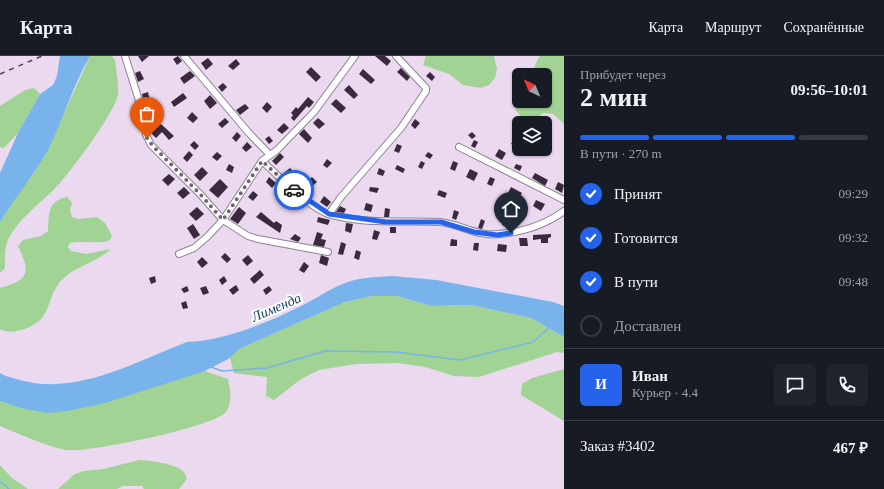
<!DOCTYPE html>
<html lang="ru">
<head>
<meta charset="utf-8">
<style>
  :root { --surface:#171b24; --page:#20242c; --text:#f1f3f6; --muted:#9ea1a6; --line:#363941; --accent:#2563eb }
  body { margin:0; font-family:Georgia,serif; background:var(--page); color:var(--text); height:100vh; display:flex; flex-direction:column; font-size:15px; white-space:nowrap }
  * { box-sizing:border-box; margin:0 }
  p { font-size:13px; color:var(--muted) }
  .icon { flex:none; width:22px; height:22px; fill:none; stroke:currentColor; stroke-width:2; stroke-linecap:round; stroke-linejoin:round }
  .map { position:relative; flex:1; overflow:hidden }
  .side { display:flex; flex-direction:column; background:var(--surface); width:320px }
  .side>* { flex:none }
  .needle { width:26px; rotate:316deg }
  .controls { position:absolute; left:512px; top:12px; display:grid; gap:8px }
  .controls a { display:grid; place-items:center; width:40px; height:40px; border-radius:6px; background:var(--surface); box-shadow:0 1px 3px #0004; font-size:20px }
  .pin { position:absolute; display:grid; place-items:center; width:34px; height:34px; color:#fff; margin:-41px -17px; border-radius:50% 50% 50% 0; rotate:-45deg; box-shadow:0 0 4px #0007 }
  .pin .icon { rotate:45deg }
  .courier { position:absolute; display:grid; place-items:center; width:40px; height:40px; margin:-20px; border:3px solid #2563eb; border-radius:50%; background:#fff; color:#222; box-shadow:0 1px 5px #0007 }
  .overview em { font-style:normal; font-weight:800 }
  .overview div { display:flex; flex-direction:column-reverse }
  .overview { display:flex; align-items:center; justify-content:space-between; height:68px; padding:0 16px }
  h1 { font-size:26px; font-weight:800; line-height:30px }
  .bar { display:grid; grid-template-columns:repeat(4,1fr); gap:6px 4px; align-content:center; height:48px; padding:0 16px }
  .bar i { height:5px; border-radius:3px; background:var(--line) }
  .bar .active { background:var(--accent) }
  .bar p { grid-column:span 4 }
  .line { display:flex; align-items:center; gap:10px; padding:0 16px; border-top:1px solid var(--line) }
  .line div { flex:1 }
  .round { display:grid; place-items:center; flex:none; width:42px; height:42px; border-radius:6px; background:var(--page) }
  ol { padding:0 16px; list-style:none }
  li { display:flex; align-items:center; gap:12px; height:44px }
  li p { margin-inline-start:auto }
  li .icon { padding:4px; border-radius:50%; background:var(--accent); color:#fff; stroke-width:4 }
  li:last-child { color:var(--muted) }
  li i { width:22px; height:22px; border:2px solid var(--line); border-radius:50% }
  header { display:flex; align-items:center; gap:24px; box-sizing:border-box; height:56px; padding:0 20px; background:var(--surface); border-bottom:1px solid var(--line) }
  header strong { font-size:19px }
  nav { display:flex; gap:22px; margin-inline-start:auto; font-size:14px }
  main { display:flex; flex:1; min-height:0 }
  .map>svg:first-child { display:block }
  .green { fill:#a1d394 }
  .water { fill:#78b3eb }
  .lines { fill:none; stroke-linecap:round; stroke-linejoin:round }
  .stream { stroke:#78b3eb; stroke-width:1.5 }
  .building { fill:#392b3d }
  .street-casing { stroke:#918195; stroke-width:8 }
  .street { stroke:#fff; stroke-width:6 }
  .rail { stroke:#4d444f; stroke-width:1.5; stroke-dasharray:5 5; stroke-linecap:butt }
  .done { stroke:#706573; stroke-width:4; stroke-dasharray:0 7.2 }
  .route { stroke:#2563eb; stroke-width:5 }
  .labels { text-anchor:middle; stroke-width:4; stroke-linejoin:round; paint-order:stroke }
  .water-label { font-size:14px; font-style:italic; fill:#154065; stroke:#fff }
</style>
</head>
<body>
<header>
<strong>Карта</strong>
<nav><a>Карта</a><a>Маршрут</a><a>Сохранённые</a></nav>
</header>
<main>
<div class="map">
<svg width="564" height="433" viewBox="0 0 564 433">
  <rect width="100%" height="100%" fill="#ebd9f0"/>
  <!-- green -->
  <g class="green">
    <path d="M90,0H112L115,4C116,15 119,28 118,38C115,57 73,112 59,128C43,146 19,161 8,184C4,193 5,203 5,212L0,217V166L13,144L34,117L49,91Z"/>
    <path d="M426,0H494L497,13L495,22L489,29L481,32L463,29L449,18L423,9Z"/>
    <path d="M540,0H564V68L553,58L543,57L536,63C526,64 521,62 515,53L519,43V45H545V19H534C533,12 536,6 540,0Z"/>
    <path d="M34,32L40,38L18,77L4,92L0,91V50L25,34Z"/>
    <path d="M67,141L72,147L70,154L72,161L78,163L97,161L105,167L112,180L110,184C98,189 83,184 70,187L68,191L71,195L86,198L111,193C98,205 80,209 66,220C50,233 52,249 42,262C33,272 12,280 0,273V232C29,224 31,217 18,190L23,184L41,180L48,175C49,158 47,145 67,141Z"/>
    <path d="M372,240H397L431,250L471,249L531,262L564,281V297L557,296L479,321L454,320L425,311L398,307L357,308L319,314L301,323L274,344L266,340L267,321L234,317L230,302L239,293L345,246Z"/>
    <path d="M564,313V365L521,339L522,328L532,322Z"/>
    <path d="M205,315L228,323C230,334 233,346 226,356C214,371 88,397 66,394C46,390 19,378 0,370V345L20,352L180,321Z"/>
    <path d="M139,404C150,404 175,408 183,415C185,417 186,421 187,423L179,433H144L142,430H123L117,433H58L75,418L84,415L103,413Z"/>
    <path d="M0,409L12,422L28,433H0Z"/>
  </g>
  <!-- water -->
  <g class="water">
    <path d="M60,0H90C73,29 64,62 49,92C35,118 15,141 0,166V117L18,77L40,38L53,29L57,20Z"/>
    <path d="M393,220L436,224L553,246L564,250V281L531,262L471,249L431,250L397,240H372L345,246L239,293L230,302L205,315L105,347L67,355L48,357L20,352L0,345V317C6,321 14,322 20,324C76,340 135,306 187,286C223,285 267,267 299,251C316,243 330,232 348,226C363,221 378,221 393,220Z"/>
  </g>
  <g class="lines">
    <!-- stream -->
    <g class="stream">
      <path d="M211,311L222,315L267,312L325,295L395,296L460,304L533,286L551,270"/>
      <path d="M0,425L9,433"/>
    </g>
  </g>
  <!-- building -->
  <g class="building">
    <path d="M138,0H149L142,6Z"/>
    <path d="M178,0L182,5L177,9L173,3Z"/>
    <path d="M375,0H385L391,5L387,10Z"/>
    <path d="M208,2L213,8L206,14L201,7Z"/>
    <path d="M236,3L240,8L233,14L228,10Z"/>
    <path d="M311,11L321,21L316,26L306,16Z"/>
    <path d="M401,12L410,21L407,25L397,16Z"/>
    <path d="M363,13L375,24L371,28L359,18Z"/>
    <path d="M140,15L144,23L138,26L135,17Z"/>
    <path d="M190,15L195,20L184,28L180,22Z"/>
    <path d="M430,16L435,21L432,25L426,20Z"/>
    <path d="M223,27L227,31L222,36L218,31Z"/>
    <path d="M349,29L358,39L354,43L344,34Z"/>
    <path d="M148,36L150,45L144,46L142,38Z"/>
    <path d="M183,37L187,42L174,51L171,46Z"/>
    <path d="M210,39L217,47L210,53L204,45Z"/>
    <path d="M308,41L314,46L309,52L307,50L294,65L291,62L293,59L291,57L296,51L298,53Z"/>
    <path d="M336,43L346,52L341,57L331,48Z"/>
    <path d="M267,46L272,51L267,57L262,52Z"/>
    <path d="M245,48L249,52L240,59L236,54Z"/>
    <path d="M192,56L198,62L193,67L187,62Z"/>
    <path d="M225,62L229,66L222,72L218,68Z"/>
    <path d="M318,62L325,68L319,73L313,67Z"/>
    <path d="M415,63L420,67L415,73L411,69Z"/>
    <path d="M284,67L289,72L282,78L277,74Z"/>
    <path d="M161,68L174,80L169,84L162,76L156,82L151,77Z"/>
    <path d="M304,73L312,82L308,87L299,78Z"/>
    <path d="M519,73V82L515,90L511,88Z"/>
    <path d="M237,76L241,80L236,86L232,82Z"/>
    <path d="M472,76L476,80L472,83L468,79Z"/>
    <path d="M269,80L273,85L269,88L265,83Z"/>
    <path d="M474,84L478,86L475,92L471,90Z"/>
    <path d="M194,85L199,90L195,94L190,89Z"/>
    <path d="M247,86L252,91L246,96L242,92Z"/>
    <path d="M397,88L402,90L399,97L394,95Z"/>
    <path d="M499,93L506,97L502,104L495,100Z"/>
    <path d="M189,95L193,99L187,106L183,102Z"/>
    <path d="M217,96L222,100L217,105L212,101Z"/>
    <path d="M428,96L433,99L430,103L425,100Z"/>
    <path d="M280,97L284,101L276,109L272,105Z"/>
    <path d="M327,103L332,107L327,112L323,109Z"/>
    <path d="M421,105L425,107L422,113L418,111Z"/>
    <path d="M453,105L458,107L455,115L450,113Z"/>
    <path d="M229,108L234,111L232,117L226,114Z"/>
    <path d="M516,108L522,110L520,115L514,112Z"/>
    <path d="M397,109L405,113L403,117L395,113Z"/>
    <path d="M202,111L208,117L200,125L194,119Z"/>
    <path d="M290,112L295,117L290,123L284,117Z"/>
    <path d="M379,112L385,115L383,120L377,118Z"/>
    <path d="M470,113L478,117L474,125L466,121Z"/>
    <path d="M535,117L548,124L545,130L532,122Z"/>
    <path d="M169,118L175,123L168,130L162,124Z"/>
    <path d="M269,121L276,127L272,132L266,126Z"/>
    <path d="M312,121L317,126L306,136L301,132Z"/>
    <path d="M490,121L495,123L492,130L487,128Z"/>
    <path d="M220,123L228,131L218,142L209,134Z"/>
    <path d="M558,126L564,129L562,137L555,133Z"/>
    <path d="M184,131L190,137L183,143L177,137Z"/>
    <path d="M370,131L379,132L377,137L369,135Z"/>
    <path d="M511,131L522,137L517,146L506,141Z"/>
    <path d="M439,134L447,137L445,142L437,139Z"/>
    <path d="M253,135L258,139L253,145L248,141Z"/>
    <path d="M293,140L298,144L294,148L290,144Z"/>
    <path d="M324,140L331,146L327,151L320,146Z"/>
    <path d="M536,144L545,148L541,155L533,150Z"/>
    <path d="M366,147L373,149L371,156L364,154Z"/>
    <path d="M340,150L346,153L344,157L336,156Z"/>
    <path d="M197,151L204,158L196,165L189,158Z"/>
    <path d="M239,151L246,157L238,168L230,163Z"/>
    <path d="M385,152L390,153L389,161H384Z"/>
    <path d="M454,154L459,156L456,164L452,162Z"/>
    <path d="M261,156L274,167L276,165L282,169L280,177L256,161Z"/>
    <path d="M318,161L330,164L328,169L317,166Z"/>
    <path d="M504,162L510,164L508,171L502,169Z"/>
    <path d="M481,163L485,165L482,173L478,172Z"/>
    <path d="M346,167L353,168L351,177L345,175Z"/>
    <path d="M193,168L200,179L194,183L187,172Z"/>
    <rect x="390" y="171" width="6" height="6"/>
    <path d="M374,174L380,176L377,184L372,183Z"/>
    <path d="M317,176L323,178L321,183L326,184L324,191L313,189Z"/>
    <path d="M295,178L301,182L298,186L290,183Z"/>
    <path d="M551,178V181L548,182V187H541V183L533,184V179Z"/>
    <path d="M519,182H527L528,190H520Z"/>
    <path d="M451,183L457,184V190H450Z"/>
    <path d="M341,186L346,188L343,199L338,198Z"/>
    <path d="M474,187H479L478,195L473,194Z"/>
    <path d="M498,188L507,189L506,196L497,195Z"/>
    <path d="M356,194L361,196L359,204L354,202Z"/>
    <path d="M225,197L231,203L227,207L221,201Z"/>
    <path d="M248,199L253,205L247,210L242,204Z"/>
    <path d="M321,199L329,202L327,210L319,207Z"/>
    <path d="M202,201L208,207L202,212L197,206Z"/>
    <path d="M304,206L309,210L304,217L299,214Z"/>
    <path d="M260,214L264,219L254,228L250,223Z"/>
    <path d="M155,220L156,226L151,228L149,222Z"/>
    <path d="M224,220L227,225L222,229L219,224Z"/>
    <path d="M236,229L239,234L233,239L229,234Z"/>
    <path d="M187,230L189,235L184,237L181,233Z"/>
    <path d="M206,230L209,237L203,239L200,232Z"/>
    <path d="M269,230L272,234L266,239L263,234Z"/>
    <path d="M186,245L188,252L183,253L181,247Z"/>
  </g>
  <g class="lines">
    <defs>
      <g id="street">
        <path d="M125,0L142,54L146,79L151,89L200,138L223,164L248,180L258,183L328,196"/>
        <path d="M184,0L248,76L270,99"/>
        <path d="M459,91L564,144"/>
        <path d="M262,105C281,122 306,149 328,158C334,160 341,161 346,162C378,168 409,164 440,166C460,168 478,181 499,178C522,176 545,169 564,155"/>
        <path d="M329,158L341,141L401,72L426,35V32L396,0"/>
        <path d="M179,198L194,192L207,181L223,164L262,105L277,94L314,56L355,0"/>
      </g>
    </defs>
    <!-- street casing -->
    <use href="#street" class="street-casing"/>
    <!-- street -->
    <use href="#street" class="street"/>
    <!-- rail -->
    <path class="rail" d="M0,18L42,0"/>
  </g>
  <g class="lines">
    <!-- done -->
    <path class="done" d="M147,82L152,89L200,138L223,164L262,105L294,134"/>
    <!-- route -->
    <path class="route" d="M294,134L329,158L386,166H441L474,176L497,179L511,177"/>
  </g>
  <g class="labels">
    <!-- water labels -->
    <g class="water-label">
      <text transform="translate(276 251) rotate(-23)" y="5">Лименда</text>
    </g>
  </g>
</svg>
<div class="controls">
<a><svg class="needle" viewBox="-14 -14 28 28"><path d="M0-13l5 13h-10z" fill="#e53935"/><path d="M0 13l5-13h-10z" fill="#9ea1a6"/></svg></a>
<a><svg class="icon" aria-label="layers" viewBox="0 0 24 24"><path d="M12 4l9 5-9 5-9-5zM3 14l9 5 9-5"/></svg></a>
</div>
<div class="pin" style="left:147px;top:82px;background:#ea580c"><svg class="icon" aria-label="bag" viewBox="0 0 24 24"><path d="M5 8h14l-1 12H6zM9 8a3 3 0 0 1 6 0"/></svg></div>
<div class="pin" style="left:511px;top:177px;background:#1f2937"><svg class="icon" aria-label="home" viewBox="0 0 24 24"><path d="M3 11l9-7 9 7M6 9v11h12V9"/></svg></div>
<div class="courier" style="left:294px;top:134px"><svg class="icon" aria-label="car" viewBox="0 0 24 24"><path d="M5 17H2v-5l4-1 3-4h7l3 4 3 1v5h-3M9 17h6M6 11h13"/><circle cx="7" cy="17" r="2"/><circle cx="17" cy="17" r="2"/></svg></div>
</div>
<section class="side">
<div class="overview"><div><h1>2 мин</h1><p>Прибудет через</p></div><em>09:56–10:01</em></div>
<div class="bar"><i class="active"></i><i class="active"></i><i class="active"></i><i></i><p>В пути · 270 m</p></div>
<ol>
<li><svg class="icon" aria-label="check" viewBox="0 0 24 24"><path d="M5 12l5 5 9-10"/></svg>Принят<p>09:29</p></li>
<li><svg class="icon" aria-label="check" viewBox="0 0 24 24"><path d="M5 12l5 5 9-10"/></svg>Готовится<p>09:32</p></li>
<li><svg class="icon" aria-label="check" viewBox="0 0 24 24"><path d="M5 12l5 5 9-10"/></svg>В пути<p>09:48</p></li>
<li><i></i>Доставлен</li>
</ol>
<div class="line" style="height:72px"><b class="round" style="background:var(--accent);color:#fff">И</b><div><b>Иван</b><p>Курьер · 4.4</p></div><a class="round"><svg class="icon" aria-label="chat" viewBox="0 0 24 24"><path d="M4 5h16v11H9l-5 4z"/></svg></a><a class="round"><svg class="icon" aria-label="phone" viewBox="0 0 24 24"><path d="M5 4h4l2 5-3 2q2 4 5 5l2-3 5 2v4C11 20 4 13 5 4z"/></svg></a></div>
<div class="line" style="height:52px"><div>Заказ #3402</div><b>467 ₽</b></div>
</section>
</main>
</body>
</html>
